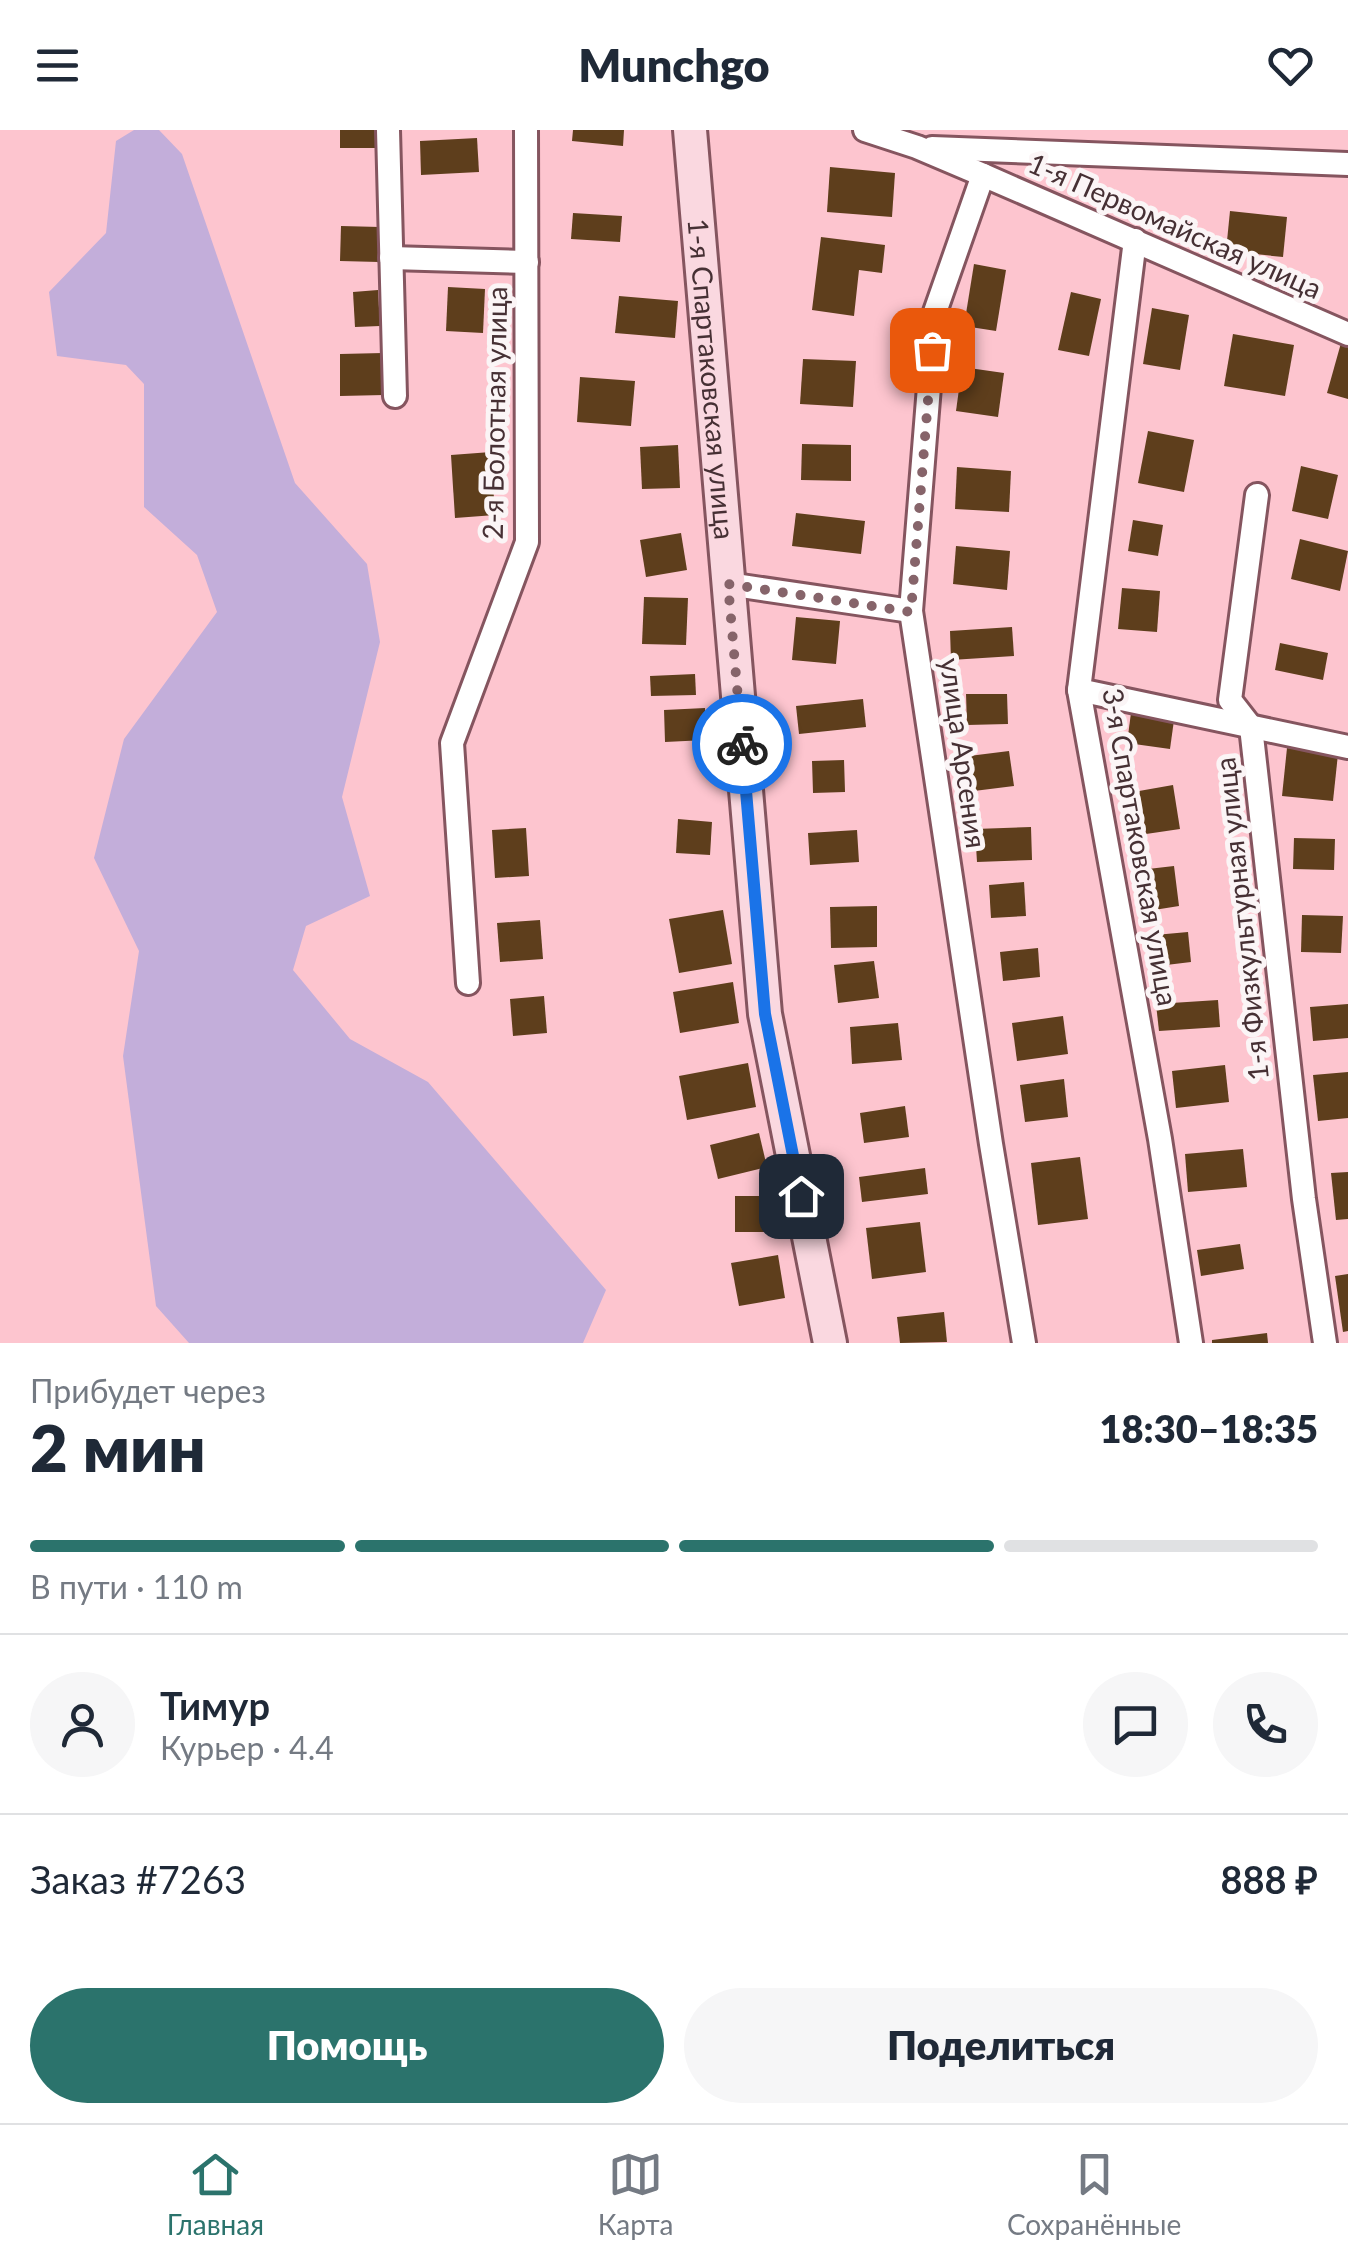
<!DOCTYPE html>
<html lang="ru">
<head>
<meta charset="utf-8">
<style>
  :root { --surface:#fff; --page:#f6f6f7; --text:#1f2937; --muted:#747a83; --line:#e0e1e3; --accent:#2b736c }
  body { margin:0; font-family:Lato,sans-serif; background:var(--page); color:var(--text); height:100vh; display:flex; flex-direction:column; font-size:38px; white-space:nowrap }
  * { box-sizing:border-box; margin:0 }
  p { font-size:32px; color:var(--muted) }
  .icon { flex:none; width:55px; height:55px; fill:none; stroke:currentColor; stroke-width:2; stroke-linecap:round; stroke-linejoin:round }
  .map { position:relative; height:1213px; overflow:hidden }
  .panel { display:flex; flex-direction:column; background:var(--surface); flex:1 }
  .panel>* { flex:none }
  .pin { position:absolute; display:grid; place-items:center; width:85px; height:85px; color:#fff; margin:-42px; border-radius:20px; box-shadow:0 5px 15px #0006 }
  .courier { position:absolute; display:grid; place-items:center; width:100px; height:100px; margin:-50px; border:8px solid #1a73e8; border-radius:50%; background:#fff; color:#222; box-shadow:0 2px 12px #0007 }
  .overview em { font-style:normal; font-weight:800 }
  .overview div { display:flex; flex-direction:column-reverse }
  .overview { display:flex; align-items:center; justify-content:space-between; height:170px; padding:0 30px }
  h1 { font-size:65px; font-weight:800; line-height:75px }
  .bar { display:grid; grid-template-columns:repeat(4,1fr); gap:15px 10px; align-content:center; height:120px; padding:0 30px }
  .bar i { height:12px; border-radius:8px; background:var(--line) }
  .bar .selected { background:var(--accent) }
  .bar p { grid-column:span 4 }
  .line { display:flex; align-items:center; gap:25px; padding:0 30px; border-top:2px solid var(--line) }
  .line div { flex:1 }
  .round { display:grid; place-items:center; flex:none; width:105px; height:105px; border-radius:52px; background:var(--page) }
  .action { display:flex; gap:20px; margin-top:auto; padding:20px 30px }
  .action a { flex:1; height:115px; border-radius:60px; background:var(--accent); color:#fff; font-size:40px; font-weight:800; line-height:115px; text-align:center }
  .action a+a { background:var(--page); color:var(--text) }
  header { display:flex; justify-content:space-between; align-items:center; height:130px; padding:0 30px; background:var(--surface); font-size:45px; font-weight:800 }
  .dock { display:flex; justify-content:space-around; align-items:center; height:140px; border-top:2px solid var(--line); background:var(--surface); font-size:28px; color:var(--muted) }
  .dock a { display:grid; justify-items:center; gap:5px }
  .dock .selected { color:var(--accent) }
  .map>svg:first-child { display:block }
  .green { fill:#c3aeda }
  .building { fill:#5e3e1c }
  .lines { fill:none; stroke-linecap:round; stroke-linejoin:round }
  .street-casing { stroke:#85555f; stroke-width:28 }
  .secondary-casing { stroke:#85555f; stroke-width:38 }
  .street { stroke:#fff; stroke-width:22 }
  .secondary { stroke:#fad8e0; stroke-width:32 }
  .done { stroke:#86646a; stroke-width:10; stroke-dasharray:0 18 }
  .route { stroke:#1a73e8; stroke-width:12 }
  .labels { text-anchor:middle; stroke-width:10; stroke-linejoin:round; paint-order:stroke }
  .street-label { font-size:28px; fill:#463034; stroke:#fbf5f6 }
</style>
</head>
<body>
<header><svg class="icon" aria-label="menu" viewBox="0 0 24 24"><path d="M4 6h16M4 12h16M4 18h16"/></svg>Munchgo<svg class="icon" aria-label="heart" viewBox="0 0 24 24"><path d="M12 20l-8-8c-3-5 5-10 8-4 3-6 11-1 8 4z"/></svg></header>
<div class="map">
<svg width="1348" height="1213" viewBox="0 0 1348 1213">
  <rect width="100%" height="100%" fill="#fdc5cf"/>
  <!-- green -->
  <path class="green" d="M134,0H159L182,24L295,353L367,434L380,512L342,667L370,766L306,796L293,840L350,909L428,952L606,1160L583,1213H189L156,1176L123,926L139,821L94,728L124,609L217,482L197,425L144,377V254L126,235L57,226L49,162L106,103L116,11Z"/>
  <!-- building -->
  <g class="building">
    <rect x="340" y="0" width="36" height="18"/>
    <path d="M573,0H624L623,16L572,11Z"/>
    <path d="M477,8L479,42L421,45L420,11Z"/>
    <path d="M830,37L895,43L892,87L827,82Z"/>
    <path d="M1230,81L1287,87L1283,127L1226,121Z"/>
    <path d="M573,83L622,86L620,112L571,109Z"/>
    <path d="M341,96L380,97L379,132L340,131Z"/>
    <path d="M821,107L885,115L882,143L859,140L854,186L812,180Z"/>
    <path d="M974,134L1006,140L996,201L964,196Z"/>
    <path d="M448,157L485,159L483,203L446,201Z"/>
    <path d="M378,160L380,196L355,197L353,162Z"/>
    <path d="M1071,162L1101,169L1089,226L1058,220Z"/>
    <path d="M619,166L678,171L675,208L615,203Z"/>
    <path d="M1152,178L1189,185L1180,240L1143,234Z"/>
    <path d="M1233,204L1294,215L1285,266L1224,256Z"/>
    <path d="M1341,213L1348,215V269L1327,263Z"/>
    <path d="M383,223L384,265L340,266V224Z"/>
    <path d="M803,229L856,231L853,277L800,274Z"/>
    <path d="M962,237L1004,243L998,287L956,281Z"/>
    <path d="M580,247L635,251L631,296L577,292Z"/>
    <path d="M1148,301L1194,310L1184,362L1138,353Z"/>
    <path d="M802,314L851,315V351L801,350Z"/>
    <path d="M678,315L680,358L642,359L640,317Z"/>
    <path d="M491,322L495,385L455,388L451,325Z"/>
    <path d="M1301,336L1338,345L1328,389L1292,381Z"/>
    <path d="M957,337L1011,341L1009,382L955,379Z"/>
    <path d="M796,383L865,391L861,424L792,416Z"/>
    <path d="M1133,390L1163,395L1158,426L1128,421Z"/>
    <path d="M681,403L687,440L646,447L640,410Z"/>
    <path d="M1300,409L1348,421L1340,461L1291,449Z"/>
    <path d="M956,416L1010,421L1007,460L953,454Z"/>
    <path d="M1122,458L1160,461L1157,502L1118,499Z"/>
    <path d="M644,467L688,468L686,515L642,514Z"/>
    <path d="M796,487L840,491L836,534L792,530Z"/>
    <path d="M1012,497L1014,526L951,530L950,501Z"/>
    <path d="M1280,513L1328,523L1323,550L1275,540Z"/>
    <path d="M695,544L696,565L651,566L650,546Z"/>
    <path d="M966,564H1007L1008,594L967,595Z"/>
    <path d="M863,569L866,597L799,604L796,576Z"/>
    <path d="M705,578L706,610L665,612L664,580Z"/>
    <path d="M1131,583L1174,590L1170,619L1127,613Z"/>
    <path d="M1287,618L1338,624L1333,671L1282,666Z"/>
    <path d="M1009,621L1014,656L974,661L969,626Z"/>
    <path d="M844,630L845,662L813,663L812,631Z"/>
    <path d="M1173,655L1180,699L1146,704L1139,661Z"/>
    <path d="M678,689L712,692L710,725L676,723Z"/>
    <path d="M1031,697L1032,730L977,732L975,699Z"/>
    <path d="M526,698L529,746L495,748L492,700Z"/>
    <path d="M857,700L859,732L810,735L808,703Z"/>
    <path d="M1294,708L1335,709L1334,740L1293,739Z"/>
    <path d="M1174,736L1179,776L1154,780L1148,739Z"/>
    <path d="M1024,752L1026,786L991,788L989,755Z"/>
    <path d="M877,776V817L831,818L830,777Z"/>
    <path d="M723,780L732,834L679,843L669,789Z"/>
    <path d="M1302,785L1343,786L1341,823L1301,822Z"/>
    <path d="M540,790L543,829L500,832L497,793Z"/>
    <path d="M1188,802L1191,832L1158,836L1155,805Z"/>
    <path d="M1038,818L1040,847L1003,851L1000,822Z"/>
    <path d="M874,831L879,868L838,873L834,835Z"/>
    <path d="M733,852L739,893L680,903L673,862Z"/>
    <path d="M544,866L547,903L513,906L510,869Z"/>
    <path d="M1218,870L1220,897L1159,901L1156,874Z"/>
    <path d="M1348,874V908L1313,911L1310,877Z"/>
    <path d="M1063,886L1068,924L1017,931L1012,893Z"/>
    <path d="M898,893L902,930L852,934L850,897Z"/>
    <path d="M748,933L756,977L687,990L679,946Z"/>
    <path d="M1225,935L1229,972L1176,978L1172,941Z"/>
    <path d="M1348,942V988L1318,991L1313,945Z"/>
    <path d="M1064,949L1068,987L1025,992L1020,955Z"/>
    <path d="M905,976L909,1007L864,1013L860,983Z"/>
    <path d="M759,1003L767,1037L718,1049L710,1015Z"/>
    <path d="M1243,1019L1247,1057L1188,1062L1185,1024Z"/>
    <path d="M1080,1027L1088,1089L1038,1095L1031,1033Z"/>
    <path d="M925,1038L928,1064L862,1072L859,1047Z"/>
    <path d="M1348,1042V1089L1336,1090L1331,1043Z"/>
    <rect x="735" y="1066" width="51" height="36"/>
    <path d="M920,1092L926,1142L872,1149L866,1098Z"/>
    <path d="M1240,1114L1244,1139L1201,1146L1197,1120Z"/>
    <path d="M778,1125L785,1168L739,1176L731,1133Z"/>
    <path d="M1348,1144V1201L1343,1202L1335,1146Z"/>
    <path d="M944,1182L947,1212L900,1213L897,1187Z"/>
    <path d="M1267,1203L1268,1213H1212V1210Z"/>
  </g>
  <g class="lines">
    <defs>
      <g id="street">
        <path d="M388,0L395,266"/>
        <path d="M865,0L917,17L983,45L1348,204"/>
        <path d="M932,18L1348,34"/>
        <path d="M983,45L935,182L911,481L991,1014L1024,1213"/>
        <path d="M1135,110L1079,560L1160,1009L1191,1213"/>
        <path d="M391,128L527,132"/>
        <path d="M1257,365L1230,570L1251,597L1304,1069L1325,1213"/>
        <path d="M728,454L911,481"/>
        <path d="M1079,560L1348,617"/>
        <path d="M468,853L452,613L527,412L526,0"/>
      </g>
      <g id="secondary">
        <path id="s1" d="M690,0L765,884L830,1213"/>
      </g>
    </defs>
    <!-- street casing -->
    <use href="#street" class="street-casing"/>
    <!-- secondary casing -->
    <use href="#secondary" class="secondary-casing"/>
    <!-- street -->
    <use href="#street" class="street"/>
    <!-- secondary -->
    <use href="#secondary" class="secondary"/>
  </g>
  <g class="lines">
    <!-- done -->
    <path class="done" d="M742,614L728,454L911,482L932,220"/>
    <!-- route -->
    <path class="route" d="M742,614L765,884L801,1066"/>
  </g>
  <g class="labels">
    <!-- street labels -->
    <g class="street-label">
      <text transform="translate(1175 96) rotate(24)" y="10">1-я Первомайская улица</text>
      <text dy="10" stroke="none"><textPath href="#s1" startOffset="250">1-я Спартаковская улица</textPath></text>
      <text transform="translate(495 283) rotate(-89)" y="10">2-я Болотная улица</text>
      <text transform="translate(963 623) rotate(82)" y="10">улица Арсения</text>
      <text transform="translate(1140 717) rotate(80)" y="10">3-я Спартаковская улица</text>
      <text transform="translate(1242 789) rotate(-96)" y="10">1-я Физкультурная улица</text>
    </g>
  </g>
</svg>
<div class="pin" style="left:932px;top:220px;background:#ea580c"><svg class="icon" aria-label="bag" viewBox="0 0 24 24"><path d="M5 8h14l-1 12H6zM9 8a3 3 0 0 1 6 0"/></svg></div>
<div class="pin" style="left:801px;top:1066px;background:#1f2937"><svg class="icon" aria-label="home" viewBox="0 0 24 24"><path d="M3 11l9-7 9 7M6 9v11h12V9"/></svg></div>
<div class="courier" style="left:742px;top:614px"><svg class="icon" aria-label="bike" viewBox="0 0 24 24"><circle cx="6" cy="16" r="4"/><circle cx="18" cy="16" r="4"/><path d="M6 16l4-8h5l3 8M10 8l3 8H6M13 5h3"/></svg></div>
</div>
<section class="panel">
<div class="overview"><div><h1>2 мин</h1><p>Прибудет через</p></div><em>18:30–18:35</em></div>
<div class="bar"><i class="selected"></i><i class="selected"></i><i class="selected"></i><i></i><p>В пути · 110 m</p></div>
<div class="line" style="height:180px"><a class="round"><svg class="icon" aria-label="person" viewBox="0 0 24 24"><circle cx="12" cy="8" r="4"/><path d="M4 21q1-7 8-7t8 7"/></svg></a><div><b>Тимур</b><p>Курьер · 4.4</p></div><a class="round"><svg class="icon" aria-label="chat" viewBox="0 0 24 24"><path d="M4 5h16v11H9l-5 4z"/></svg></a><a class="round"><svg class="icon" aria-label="phone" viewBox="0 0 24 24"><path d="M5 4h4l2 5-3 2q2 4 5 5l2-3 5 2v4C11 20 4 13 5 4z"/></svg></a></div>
<div class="line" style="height:130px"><div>Заказ #7263</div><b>888 ₽</b></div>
<div class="action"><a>Помощь</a><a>Поделиться</a></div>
</section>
<nav class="dock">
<a class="selected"><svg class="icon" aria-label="home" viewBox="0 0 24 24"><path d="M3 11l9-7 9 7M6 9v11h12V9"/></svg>Главная</a>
<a><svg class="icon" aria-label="map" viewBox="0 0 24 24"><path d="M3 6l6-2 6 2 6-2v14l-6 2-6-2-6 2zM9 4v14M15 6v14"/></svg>Карта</a>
<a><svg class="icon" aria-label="saved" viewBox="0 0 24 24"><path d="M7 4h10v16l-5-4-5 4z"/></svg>Сохранённые</a>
</nav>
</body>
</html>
